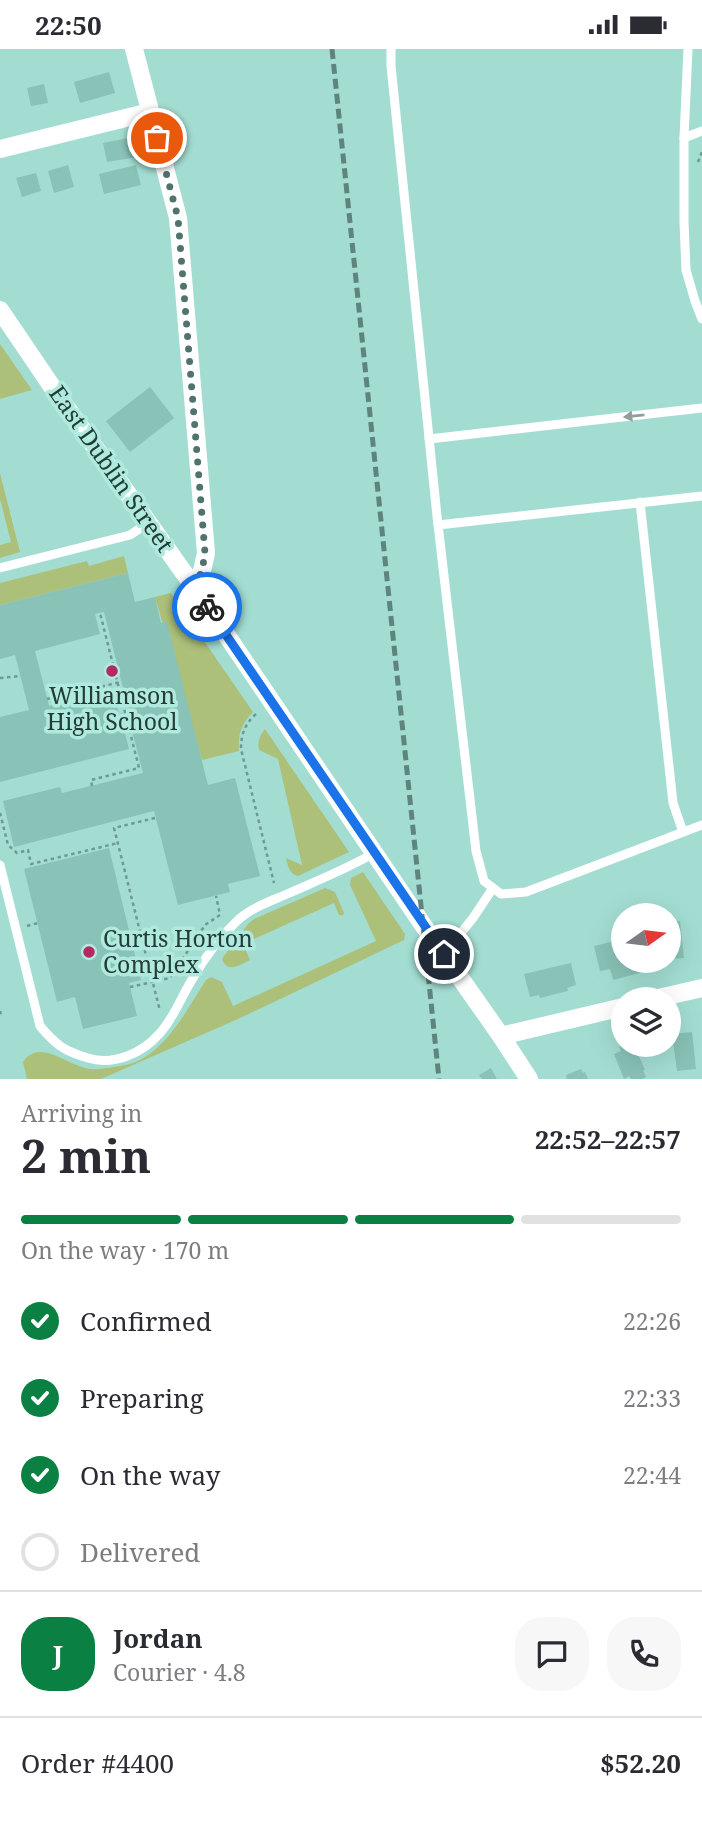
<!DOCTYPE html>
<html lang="en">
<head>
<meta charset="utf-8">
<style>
  :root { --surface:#fff; --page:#f7f7f7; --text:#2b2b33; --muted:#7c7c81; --line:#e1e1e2; --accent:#0b8043 }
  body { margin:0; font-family:"Noto Serif",serif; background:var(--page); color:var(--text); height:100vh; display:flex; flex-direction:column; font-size:26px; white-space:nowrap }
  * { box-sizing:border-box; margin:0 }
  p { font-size:23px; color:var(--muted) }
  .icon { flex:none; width:38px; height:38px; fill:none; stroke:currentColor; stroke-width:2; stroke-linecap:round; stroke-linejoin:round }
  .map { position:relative; height:1030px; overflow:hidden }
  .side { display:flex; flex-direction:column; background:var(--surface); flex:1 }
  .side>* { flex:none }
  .needle { width:46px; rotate:76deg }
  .buttons { position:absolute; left:611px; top:854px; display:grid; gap:14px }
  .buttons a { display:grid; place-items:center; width:70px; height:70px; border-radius:50%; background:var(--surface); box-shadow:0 7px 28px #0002; font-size:35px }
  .pin { position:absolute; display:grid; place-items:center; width:60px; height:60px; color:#fff; margin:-30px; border:4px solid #fff; border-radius:50%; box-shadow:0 2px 7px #0007 }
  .courier { position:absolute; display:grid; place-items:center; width:70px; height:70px; margin:-35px; border:5px solid #1a73e8; border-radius:50%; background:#fff; color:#222; box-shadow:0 2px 9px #0007 }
  .headline em { font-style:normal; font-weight:700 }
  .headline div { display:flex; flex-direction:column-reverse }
  .headline { display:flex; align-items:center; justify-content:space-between; height:119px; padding:0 21px }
  h1 { font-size:46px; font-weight:700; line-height:52px }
  .bar { display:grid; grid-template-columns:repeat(4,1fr); gap:10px 7px; align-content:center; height:84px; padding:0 21px }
  .bar i { height:9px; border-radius:5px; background:var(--line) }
  .bar .on { background:var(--accent) }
  .bar p { grid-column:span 4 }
  .line { display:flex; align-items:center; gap:18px; padding:0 21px; border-top:2px solid var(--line) }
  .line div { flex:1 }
  .round { display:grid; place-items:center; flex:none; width:74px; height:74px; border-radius:28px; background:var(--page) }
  ol { padding:0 21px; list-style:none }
  li { display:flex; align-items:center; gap:21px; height:77px }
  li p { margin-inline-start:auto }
  li .icon { padding:7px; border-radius:50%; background:var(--accent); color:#fff; stroke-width:4 }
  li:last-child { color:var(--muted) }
  li i { width:38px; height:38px; border:4px solid var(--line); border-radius:50% }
  .status { display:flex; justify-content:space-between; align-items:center; height:49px; padding:0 35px; background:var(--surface); direction:ltr }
  .status svg { height:19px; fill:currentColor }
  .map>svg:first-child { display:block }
  .green { fill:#acc07a }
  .building { fill:#89c2b7; fill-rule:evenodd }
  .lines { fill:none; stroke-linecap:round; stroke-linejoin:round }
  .path { stroke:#6e9a91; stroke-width:2.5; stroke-dasharray:3.5 3.5; stroke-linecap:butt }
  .service { stroke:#fff; stroke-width:9 }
  .minor { stroke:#fff; stroke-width:18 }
  .rail { stroke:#5d857d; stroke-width:5; stroke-dasharray:10 5; stroke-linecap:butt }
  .oneway { fill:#929e9b }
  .done { stroke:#50746d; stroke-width:7; stroke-dasharray:0 12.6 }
  .route { stroke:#1a73e8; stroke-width:9 }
  .poi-dot { fill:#b52962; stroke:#b0eadf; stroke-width:2.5 }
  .labels { text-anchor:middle; stroke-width:7; stroke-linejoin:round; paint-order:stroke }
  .street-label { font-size:23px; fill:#243c37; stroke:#b0eadf }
  .poi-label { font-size:23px; fill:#243c37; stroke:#b0eadf }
</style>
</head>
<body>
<div class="status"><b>22:50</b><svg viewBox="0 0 49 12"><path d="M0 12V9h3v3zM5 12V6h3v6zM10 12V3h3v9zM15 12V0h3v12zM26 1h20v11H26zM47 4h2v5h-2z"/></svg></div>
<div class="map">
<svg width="702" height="1030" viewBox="0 0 702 1030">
  <rect width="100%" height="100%" fill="#a3ddd2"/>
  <!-- green -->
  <g class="green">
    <path d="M0,295L32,341L0,350Z"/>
    <path d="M0,424L20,503L0,509V496L11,493L0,450Z"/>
    <path d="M124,507L128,524L0,556V534L87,512L89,517Z"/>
    <path d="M171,544L253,663C241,675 238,685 239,702L202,711L155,548Z"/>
    <path d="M265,680L349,803L298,827C289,825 288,817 286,809L302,816L278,710L259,701C257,693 260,686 265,680Z"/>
    <path d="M363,823L405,885L404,891L238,970L101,1030H27L23,1013C40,988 69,1018 90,1020C98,1021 125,1017 133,1014C166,1002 188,959 206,931L211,928L222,933L233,957L376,892L350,836L351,829Z"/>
    <path d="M325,839L335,843L344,864L343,866H339L334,854L243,895L250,911C239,916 228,925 222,910L224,907L248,875L254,870Z"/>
  </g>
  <!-- building -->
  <g class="building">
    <path d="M109,23L115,44L80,54L74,33Z"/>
    <path d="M44,35L48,54L31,57L27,39Z"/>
    <path d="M133,88L137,108L107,113L103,94Z"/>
    <path d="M68,116L74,138L54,144L48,122Z"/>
    <path d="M136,116L141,136L104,145L99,125Z"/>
    <path d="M36,124L41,142L22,148L16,129Z"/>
    <path d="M150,338L174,369L130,403L106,372Z"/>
    <path d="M128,524L135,553L155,548L161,574L167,573L208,736L235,729L260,827L228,835L230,843L178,856L154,762L14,798L3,752L60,738L62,744L143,724L130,674L123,676L129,700L0,733V668L29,661L15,606L0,610V556ZM104,563L129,663L119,665L113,641L49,657L35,602L100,585L95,565Z"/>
    <path d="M109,799L141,931L129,934L137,967L83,980L75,948L57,953L24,820Z"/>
    <path d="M680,872L684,909L668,910V873Z"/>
    <path d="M623,890V912H640L643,923L613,931L610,920L600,922L594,897Z"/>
    <path d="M571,914L576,936L567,939L568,942L540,949L539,946L530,948L524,925Z"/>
    <path d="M692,983L696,1020L677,1022L672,985Z"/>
    <path d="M623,996H634L645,1021H643L646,1028L642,1030H631L629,1027L624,1030L614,1005L621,1002L619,998Z"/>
    <path d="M491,1019L497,1030H482L479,1026Z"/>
    <path d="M581,1020L583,1024L585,1023L588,1030H567L566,1026Z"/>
  </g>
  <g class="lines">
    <!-- path -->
    <g class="path">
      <path d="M698,113L702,103"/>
      <path d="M0,629L21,627"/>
      <path d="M47,650L121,633"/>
      <path d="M256,665C245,675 241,685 241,700L274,834"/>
      <path d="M92,737L91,731L139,719L100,564"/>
      <path d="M0,764L8,796L17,804L28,801L31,815L118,794"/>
      <path d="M155,769L114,779L160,962"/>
      <path d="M27,877L38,874"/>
      <path d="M130,938L170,929L205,876L220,866L216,847"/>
      <path d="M0,962L1,966"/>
    </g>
    <!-- service -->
    <g class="service">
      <path d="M391,0V17L437,467L476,802L484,832L501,845L526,843L702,776"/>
      <path d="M688,0L684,89V173L686,221L695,252L702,270"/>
      <path d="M684,89L702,82"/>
      <path d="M429,390L702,359"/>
      <path d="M640,453L673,754L683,783"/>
      <path d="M438,476L702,447"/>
      <path d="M0,519L130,486L148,474"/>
      <path d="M0,816L40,977C56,996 64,1002 88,1009C114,1017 143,1004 160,984C174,969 182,946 193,929C205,908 222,886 239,870C253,858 271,852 287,845C316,832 347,820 374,804"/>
      <path d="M444,905L473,869L493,839"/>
    </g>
    <!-- minor -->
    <g class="minor">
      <path d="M134,0L178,169L206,504L202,522L194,538"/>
      <path d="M0,100L150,63"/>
      <path d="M0,261L57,345L194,538L423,876L501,987L529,1030"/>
      <path d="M654,950L702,939"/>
      <path d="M501,987L623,958"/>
    </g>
    <!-- rail -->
    <path class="rail" d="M332,0L439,1030"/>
  </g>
  <!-- one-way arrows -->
  <defs><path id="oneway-solid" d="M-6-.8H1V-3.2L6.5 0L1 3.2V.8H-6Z" transform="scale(1.75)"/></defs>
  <use class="oneway" href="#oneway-solid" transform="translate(634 367) rotate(174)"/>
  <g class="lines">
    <!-- done -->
    <path class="done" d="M157,89L178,169L205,504L202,522L194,538L207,558"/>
    <!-- route -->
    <path class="route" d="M207,558L444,905"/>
  </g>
  <!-- markers -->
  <g class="poi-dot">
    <circle cx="112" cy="622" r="7"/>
    <circle cx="89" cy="903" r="7"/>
  </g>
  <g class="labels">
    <!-- street labels -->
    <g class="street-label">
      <text transform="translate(111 420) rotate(55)" y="8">East Dublin Street</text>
    </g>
    <!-- poi labels -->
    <g class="poi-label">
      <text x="112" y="655">Williamson<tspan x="112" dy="26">High School</tspan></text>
      <text x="103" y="898" text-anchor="start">Curtis Horton<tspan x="103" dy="26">Complex</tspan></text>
    </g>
  </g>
</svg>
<div class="buttons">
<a><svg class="needle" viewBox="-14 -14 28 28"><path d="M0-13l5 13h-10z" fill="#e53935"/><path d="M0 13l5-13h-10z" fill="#7c7c81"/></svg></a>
<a><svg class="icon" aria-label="layers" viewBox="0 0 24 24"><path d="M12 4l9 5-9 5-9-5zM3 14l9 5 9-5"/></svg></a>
</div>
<div class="pin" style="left:157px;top:89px;background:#ea580c"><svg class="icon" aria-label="bag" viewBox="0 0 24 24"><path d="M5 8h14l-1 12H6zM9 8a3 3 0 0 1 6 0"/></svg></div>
<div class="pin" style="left:444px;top:905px;background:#1f2937"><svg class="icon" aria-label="home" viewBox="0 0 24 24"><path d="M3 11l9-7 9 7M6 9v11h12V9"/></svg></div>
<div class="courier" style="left:207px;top:558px"><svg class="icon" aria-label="bike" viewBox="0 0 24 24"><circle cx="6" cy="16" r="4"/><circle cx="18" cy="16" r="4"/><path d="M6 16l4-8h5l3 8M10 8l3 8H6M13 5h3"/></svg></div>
</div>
<section class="side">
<div class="headline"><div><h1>2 min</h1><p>Arriving in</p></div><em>22:52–22:57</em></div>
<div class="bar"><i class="on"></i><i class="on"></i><i class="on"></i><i></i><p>On the way · 170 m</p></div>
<ol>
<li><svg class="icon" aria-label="check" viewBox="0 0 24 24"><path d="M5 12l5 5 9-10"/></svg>Confirmed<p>22:26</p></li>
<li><svg class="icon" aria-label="check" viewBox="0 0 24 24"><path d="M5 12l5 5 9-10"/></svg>Preparing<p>22:33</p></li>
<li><svg class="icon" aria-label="check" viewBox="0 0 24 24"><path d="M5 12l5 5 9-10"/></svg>On the way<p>22:44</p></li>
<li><i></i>Delivered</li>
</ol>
<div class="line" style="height:126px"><b class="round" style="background:var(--accent);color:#fff">J</b><div><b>Jordan</b><p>Courier · 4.8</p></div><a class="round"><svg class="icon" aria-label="chat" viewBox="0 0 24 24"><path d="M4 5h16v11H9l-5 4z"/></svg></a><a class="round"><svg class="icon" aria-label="phone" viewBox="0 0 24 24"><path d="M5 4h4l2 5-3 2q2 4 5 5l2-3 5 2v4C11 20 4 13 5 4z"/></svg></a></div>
<div class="line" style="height:91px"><div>Order #4400</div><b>$52.20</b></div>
</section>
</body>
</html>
